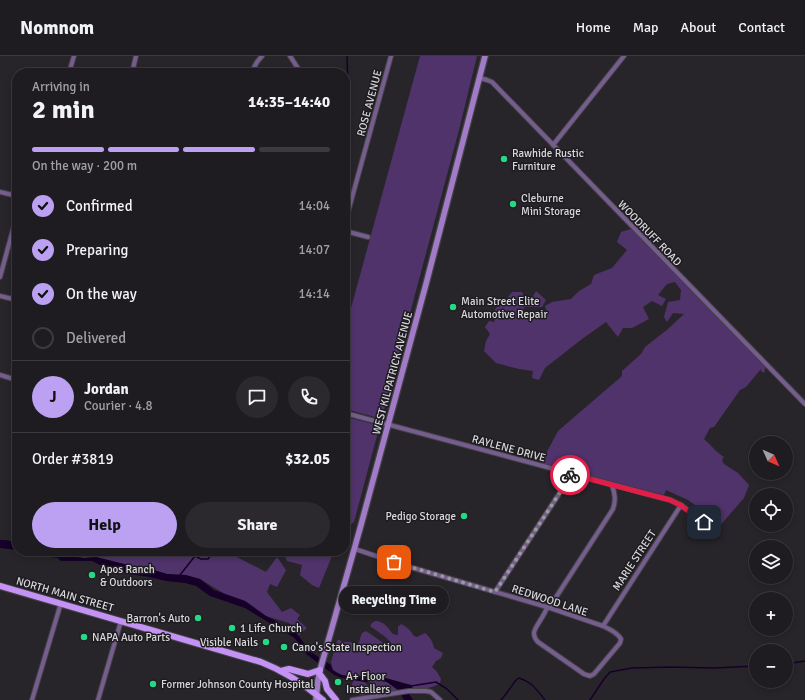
<!DOCTYPE html>
<html lang="en">
<head>
<meta charset="utf-8">
<style>
  :root { --surface:#1e1c20; --page:#2b292d; --text:#f1f3f6; --muted:#a1a1a5; --line:#3c3a3e; --accent:#bca0f2 }
  body { margin:0; font-family:Signika,sans-serif; background:var(--page); color:var(--text); height:100vh; display:flex; flex-direction:column; font-size:15px; white-space:nowrap }
  * { box-sizing:border-box; margin:0 }
  p { font-size:13px; color:var(--muted) }
  .icon { flex:none; width:22px; height:22px; fill:none; stroke:currentColor; stroke-width:2; stroke-linecap:round; stroke-linejoin:round }
  .map { position:relative; flex:1; overflow:hidden }
  .side { position:absolute; left:12px; top:12px; width:338px; height:488px; display:flex; flex-direction:column; background:var(--surface); border-radius:16px; box-shadow:0 2px 6px #0003,0 0 0 1px var(--line) }
  .side>* { flex:none }
  .needle { width:26px; rotate:135deg }
  .controls { position:absolute; left:749px; top:380px; display:grid; gap:8px }
  .controls a { display:grid; place-items:center; width:44px; height:44px; border-radius:50%; background:var(--surface); box-shadow:0 2px 6px #0003,0 0 0 1px var(--line); font-size:20px }
  .pin { position:absolute; display:grid; place-items:center; width:34px; height:34px; color:#fff; margin:-17px; border-radius:8px; box-shadow:0 2px 6px #0006 }
  .courier { position:absolute; display:grid; place-items:center; width:40px; height:40px; margin:-20px; border:3px solid #e11d48; border-radius:50%; background:#fff; color:#222; box-shadow:0 1px 5px #0007 }
  .bubble { position:absolute; height:28px; border-radius:14px; background:var(--surface); box-shadow:0 2px 6px #0003,0 0 0 1px var(--line); font-size:13px; font-weight:700; line-height:28px; text-align:center }
  .head em { font-style:normal; font-weight:700 }
  .head div { display:flex; flex-direction:column-reverse }
  .head { display:flex; align-items:center; justify-content:space-between; height:68px; padding:0 20px }
  h1 { font-size:26px; font-weight:700; line-height:30px }
  .bar { display:grid; grid-template-columns:repeat(4,1fr); gap:6px 4px; align-content:center; height:48px; padding:0 20px }
  .bar i { height:5px; border-radius:3px; background:var(--line) }
  .bar .current { background:var(--accent) }
  .bar p { grid-column:span 4 }
  .line { display:flex; align-items:center; gap:10px; padding:0 20px; border-top:1px solid var(--line) }
  .line div { flex:1 }
  .round { display:grid; place-items:center; flex:none; width:42px; height:42px; border-radius:21px; background:var(--page) }
  ol { padding:0 20px; list-style:none }
  li { display:flex; align-items:center; gap:12px; height:44px }
  li p { margin-inline-start:auto }
  li .icon { padding:4px; border-radius:50%; background:var(--accent); color:#111; stroke-width:4 }
  li:last-child { color:var(--muted) }
  li i { width:22px; height:22px; border:2px solid var(--line); border-radius:50% }
  .action { display:flex; gap:8px; margin-top:auto; padding:8px 20px }
  .action a { flex:1; height:46px; border-radius:24px; background:var(--accent); color:#111; font-size:16px; font-weight:700; line-height:46px; text-align:center }
  .action a+a { background:var(--page); color:var(--text) }
  header { display:flex; align-items:center; gap:24px; box-sizing:border-box; height:56px; padding:0 20px; background:var(--surface); border-bottom:1px solid var(--line) }
  header strong { font-size:19px }
  nav { display:flex; gap:22px; margin-inline-start:auto; font-size:14px }
  .map>svg:first-child { display:block }
  .green { fill:#50336b }
  .water { fill:#160029 }
  .lines { fill:none; stroke-linecap:round; stroke-linejoin:round }
  .stream { stroke:#160029; stroke-width:1.5 }
  .street-casing { stroke:#444246; stroke-width:6 }
  .secondary-casing { stroke:#444246; stroke-width:8 }
  .primary-casing { stroke:#444246; stroke-width:8 }
  .street { stroke:#755d8d; stroke-width:4 }
  .secondary { stroke:#a17bc8; stroke-width:5.5 }
  .primary { stroke:#c492f5; stroke-width:6 }
  .done { stroke:#9b999d; stroke-width:4; stroke-dasharray:0 7.2 }
  .route { stroke:#e11d48; stroke-width:5 }
  .poi-dot { fill:#26d886; stroke:#1e1c21; stroke-width:1.5 }
  .labels { text-anchor:middle; stroke-width:3; stroke-linejoin:round; paint-order:stroke }
  .street-label { font-size:11px; fill:#d9d8db; stroke:#1e1c21 }
  .poi-label { font-size:11px; fill:#d9d8db; stroke:#1e1c21; text-anchor:start }
</style>
</head>
<body>
<header>
<strong>Nomnom</strong>
<nav><a>Home</a><a>Map</a><a>About</a><a>Contact</a></nav>
</header>
<div class="map">
<svg width="805" height="644" viewBox="0 0 805 644">
  <rect width="100%" height="100%" fill="#28252a"/>
  <!-- green -->
  <g class="green">
    <path d="M420,0H477L459,74L383,358L381,361L379,362L345,353V274Z"/>
    <path d="M631,173L766,310L764,317L761,315V313L746,331L740,334L714,371L710,372L704,383C711,389 716,396 724,401L722,404L724,408L738,417L749,429L744,442L717,473L699,459L702,454L688,444L666,434L664,439L541,407L558,375L622,320V315L641,298L645,291L668,273L684,258L673,257L667,266L664,261L668,246L680,244L681,234L675,226L667,228L658,239L666,243L662,250L652,245L643,251L649,263L632,272H623L618,281L606,266L582,283L545,312L539,324L532,322L533,315L519,313L496,307L484,295L486,285L490,278L485,271L489,265L495,266L492,258L497,251L509,243L508,241L512,236H522L525,243L532,242L536,235L546,244L542,251H524L522,260C531,265 539,263 548,259L545,250L552,246L571,243L579,235L591,228L594,219L612,212L627,194L617,186L621,176Z"/>
    <path d="M345,361L377,369L379,372L354,466L345,472Z"/>
    <path d="M82,495H133L160,498L163,495H225L266,516L277,501L286,514L277,531L270,528L267,536L282,556L291,552L300,559L297,563L307,572L299,579L289,567L266,560L245,545L225,538L200,523L186,520L167,518L150,513L140,512L96,501L83,502L77,496Z"/>
    <path d="M284,495H334L319,532L312,529L300,519L302,509L287,505L284,498Z"/>
    <path d="M375,565C384,565 388,572 393,578L398,579V571L401,568C407,571 410,574 414,580L417,581L425,577C430,581 433,586 434,592L443,597L441,602L436,605L432,611L437,616L441,623L440,627C431,633 423,633 413,633L411,629L404,627L375,619L367,621L362,620L357,621L342,619L333,614L331,610L332,609L331,606L337,585L338,584H340L342,586H350L357,589C360,586 360,581 362,577L366,575L385,588L392,594L394,592C389,581 379,577 370,570L372,567Z"/>
    <path d="M371,623L387,626L398,634L394,636L382,637L375,630L368,625Z"/>
    <path d="M354,624L364,626L371,632L365,639L363,640C356,636 348,633 354,624Z"/>
  </g>
  <!-- water -->
  <g class="water">
    <path d="M0,484H5L17,486V494L0,492Z"/>
    <path d="M26,495H61L70,500L83,502L96,501L140,512L150,513L167,518L186,519L200,523L214,534L245,545L266,560L278,566L281,569L289,572L297,578L311,596L331,609L333,614L337,617L342,619L357,621L362,620L367,621L375,619L403,627L411,629L413,633L407,635L413,644H404L398,634L387,626L375,623H371L367,626L359,625L342,622L334,619L306,598L299,587L293,581L245,552L210,540L196,530L185,527L166,525L149,521L128,518L104,511L92,505H61L58,502L51,501L44,498Z"/>
  </g>
  <g class="lines">
    <!-- stream -->
    <g class="stream">
      <path d="M345,48L348,33L347,0"/>
      <path d="M180,519L195,500L201,503H208L214,495"/>
      <path d="M786,608L805,605"/>
      <path d="M411,630L436,626L447,633L458,644"/>
      <path d="M501,644L506,638L516,624L519,622C532,626 537,634 545,644"/>
      <path d="M590,644L604,623L610,616L632,612L671,611L714,612L756,610"/>
    </g>
    <defs>
      <g id="street">
        <path d="M290,0L301,17"/>
        <path d="M69,17L74,0"/>
        <path d="M132,17L136,0"/>
        <path d="M251,17L257,6L262,0"/>
        <path d="M480,22L487,24L492,26L805,348"/>
        <path d="M553,89L624,0"/>
        <path d="M0,136L17,140"/>
        <path d="M345,167L391,0"/>
        <path d="M345,175L368,181"/>
        <path d="M0,221L17,159"/>
        <path d="M0,240L17,244"/>
        <path d="M0,319L17,324"/>
        <path d="M345,357L670,444L681,449L711,472"/>
        <path d="M355,493L403,509L547,551L603,570C609,573 617,576 621,583L620,587L594,618L590,620L584,618L538,586C536,584 534,581 534,577C534,571 545,560 547,551"/>
        <path d="M495,536L559,438L570,418"/>
        <path d="M549,552L613,453C616,444 615,438 612,429"/>
        <path d="M603,570L681,449"/>
        <path d="M32,644L61,547"/>
        <path d="M98,644L121,565"/>
        <path d="M352,644L409,635H426L431,636L440,644"/>
      </g>
      <path id="secondary" d="M316,644L318,624L320,614L361,469L426,228L485,0"/>
      <g id="primary">
        <path d="M0,530L261,606C284,615 304,628 323,644"/>
        <path d="M281,615L289,613L308,618L320,614"/>
        <path d="M319,617L325,625L327,633L336,644"/>
      </g>
    </defs>
    <!-- street casing -->
    <use href="#street" class="street-casing"/>
    <!-- secondary casing -->
    <use href="#secondary" class="secondary-casing"/>
    <!-- primary casing -->
    <use href="#primary" class="primary-casing"/>
    <!-- street -->
    <use href="#street" class="street"/>
    <!-- secondary -->
    <use href="#secondary" class="secondary"/>
    <!-- primary -->
    <use href="#primary" class="primary"/>
  </g>
  <g class="lines">
    <!-- done -->
    <path class="done" d="M394,506L495,536L559,438L570,419"/>
    <!-- route -->
    <path class="route" d="M570,419V418L670,444L680,449L704,466"/>
  </g>
  <!-- markers -->
  <g class="poi-dot">
    <circle cx="504" cy="103" r="4"/>
    <circle cx="513" cy="148" r="4"/>
    <circle cx="453" cy="251" r="4"/>
    <circle cx="464" cy="460" r="4"/>
    <circle cx="92" cy="519" r="4"/>
    <circle cx="198" cy="562" r="4"/>
    <circle cx="232" cy="572" r="4"/>
    <circle cx="84" cy="581" r="4"/>
    <circle cx="266" cy="586" r="4"/>
    <circle cx="284" cy="591" r="4"/>
    <circle cx="338" cy="626" r="4"/>
    <circle cx="153" cy="628" r="4"/>
  </g>
  <g class="labels">
    <!-- street labels -->
    <g class="street-label">
      <text transform="translate(369 47) rotate(-75)" y="4">ROSE AVENUE</text>
      <text transform="translate(650 177) rotate(46)" y="4">WOODRUFF ROAD</text>
      <text transform="translate(392 317) rotate(-75)" y="4">WEST KILPATRICK AVENUE</text>
      <text transform="translate(509 392) rotate(15)" y="4">RAYLENE DRIVE</text>
      <text transform="translate(634 504) rotate(-57)" y="4">MARIE STREET</text>
      <text transform="translate(65 538) rotate(16)" y="4">NORTH MAIN STREET</text>
      <text transform="translate(550 544) rotate(18)" y="4">REDWOOD LANE</text>
    </g>
    <!-- poi labels -->
    <g class="poi-label">
      <text x="512" y="101">Rawhide Rustic<tspan x="512" dy="13">Furniture</tspan></text>
      <text x="521" y="146">Cleburne<tspan x="521" dy="13">Mini Storage</tspan></text>
      <text x="461" y="249">Main Street Elite<tspan x="461" dy="13">Automotive Repair</tspan></text>
      <text x="456" y="464" text-anchor="end">Pedigo Storage</text>
      <text x="100" y="517">Apos Ranch<tspan x="100" dy="13">&amp; Outdoors</tspan></text>
      <text x="190" y="566" text-anchor="end">Barron's Auto</text>
      <text x="240" y="576">1 Life Church</text>
      <text x="92" y="585">NAPA Auto Parts</text>
      <text x="258" y="590" text-anchor="end">Visible Nails</text>
      <text x="292" y="595">Cano's State Inspection</text>
      <text x="346" y="624">A+ Floor<tspan x="346" dy="13">Installers</tspan></text>
      <text x="161" y="632">Former Johnson County Hospital</text>
    </g>
  </g>
</svg>
<div class="controls">
<a><svg class="needle" viewBox="-14 -14 28 28"><path d="M0-13l5 13h-10z" fill="#e53935"/><path d="M0 13l5-13h-10z" fill="#a1a1a5"/></svg></a>
<a><svg class="icon" aria-label="locate" viewBox="0 0 24 24"><circle cx="12" cy="12" r="6"/><path d="M12 2v4M12 18v4M2 12h4M18 12h4"/></svg></a>
<a><svg class="icon" aria-label="layers" viewBox="0 0 24 24"><path d="M12 4l9 5-9 5-9-5zM3 14l9 5 9-5"/></svg></a>
<a>+</a>
<a>−</a>
</div>
<div class="pin" style="left:394px;top:506px;background:#ea580c"><svg class="icon" aria-label="bag" viewBox="0 0 24 24"><path d="M5 8h14l-1 12H6zM9 8a3 3 0 0 1 6 0"/></svg></div>
<div class="pin" style="left:704px;top:466px;background:#1f2937"><svg class="icon" aria-label="home" viewBox="0 0 24 24"><path d="M3 11l9-7 9 7M6 9v11h12V9"/></svg></div>
<div class="courier" style="left:570px;top:419px"><svg class="icon" aria-label="bike" viewBox="0 0 24 24"><circle cx="6" cy="16" r="4"/><circle cx="18" cy="16" r="4"/><path d="M6 16l4-8h5l3 8M10 8l3 8H6M13 5h3"/></svg></div>
<div class="bubble" style="left:339px;top:530px;width:110px">Recycling Time</div>
<section class="side">
<div class="head"><div><h1>2 min</h1><p>Arriving in</p></div><em>14:35–14:40</em></div>
<div class="bar"><i class="current"></i><i class="current"></i><i class="current"></i><i></i><p>On the way · 200 m</p></div>
<ol>
<li><svg class="icon" aria-label="check" viewBox="0 0 24 24"><path d="M5 12l5 5 9-10"/></svg>Confirmed<p>14:04</p></li>
<li><svg class="icon" aria-label="check" viewBox="0 0 24 24"><path d="M5 12l5 5 9-10"/></svg>Preparing<p>14:07</p></li>
<li><svg class="icon" aria-label="check" viewBox="0 0 24 24"><path d="M5 12l5 5 9-10"/></svg>On the way<p>14:14</p></li>
<li><i></i>Delivered</li>
</ol>
<div class="line" style="height:72px"><b class="round" style="background:var(--accent);color:#111">J</b><div><b>Jordan</b><p>Courier · 4.8</p></div><a class="round"><svg class="icon" aria-label="chat" viewBox="0 0 24 24"><path d="M4 5h16v11H9l-5 4z"/></svg></a><a class="round"><svg class="icon" aria-label="phone" viewBox="0 0 24 24"><path d="M5 4h4l2 5-3 2q2 4 5 5l2-3 5 2v4C11 20 4 13 5 4z"/></svg></a></div>
<div class="line" style="height:52px"><div>Order #3819</div><b>$32.05</b></div>
<div class="action"><a>Help</a><a>Share</a></div>
</section>
</div>
</body>
</html>
